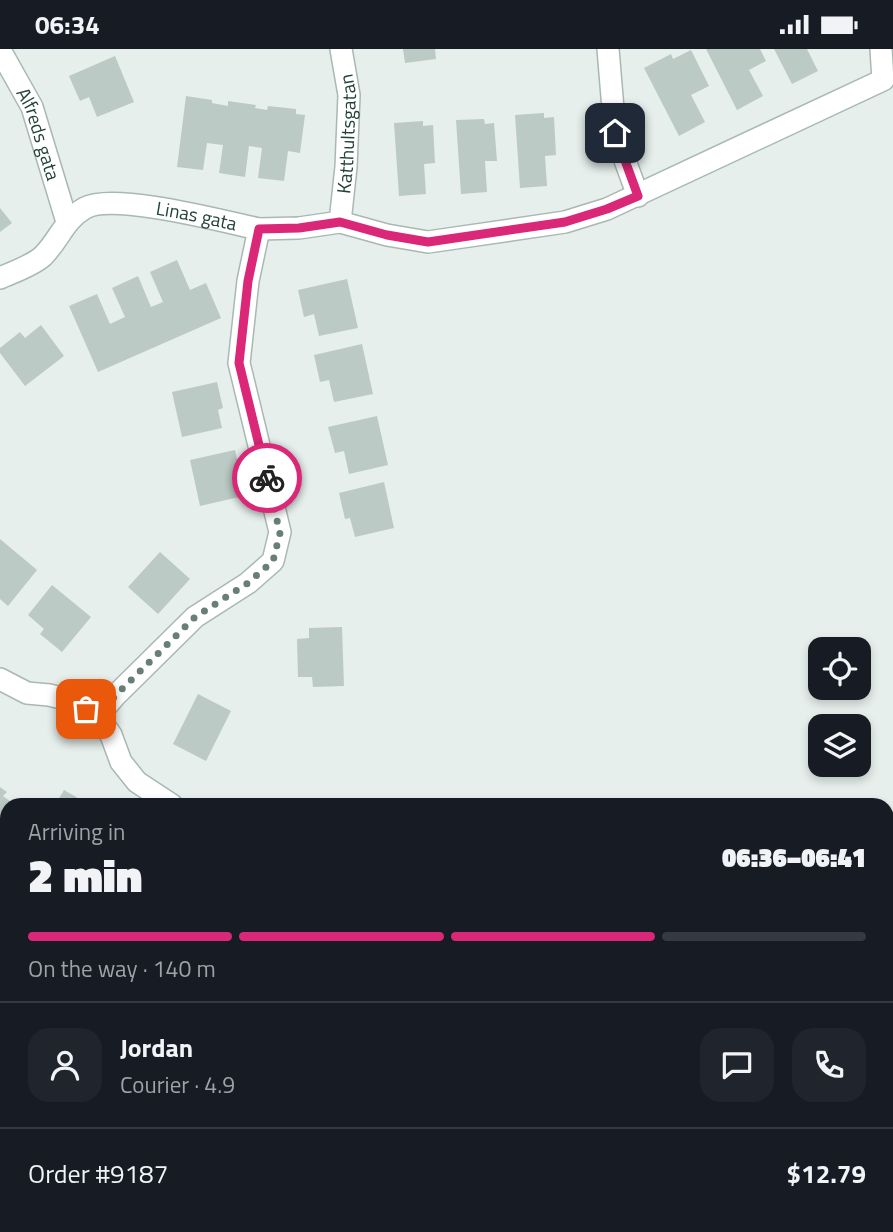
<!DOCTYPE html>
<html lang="en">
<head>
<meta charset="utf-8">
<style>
  :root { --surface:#171b24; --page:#20242c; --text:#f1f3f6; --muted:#9ea1a6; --line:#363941; --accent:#db2777 }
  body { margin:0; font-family:"Titillium Web",sans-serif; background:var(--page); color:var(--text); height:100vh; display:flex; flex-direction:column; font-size:26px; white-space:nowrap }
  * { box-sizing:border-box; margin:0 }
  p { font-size:23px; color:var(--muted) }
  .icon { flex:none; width:38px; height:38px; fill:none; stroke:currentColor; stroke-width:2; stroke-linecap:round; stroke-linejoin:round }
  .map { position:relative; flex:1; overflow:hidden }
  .side { position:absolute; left:0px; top:749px; width:894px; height:434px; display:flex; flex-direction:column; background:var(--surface); border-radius:21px 21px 0 0; box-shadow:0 4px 10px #0003 }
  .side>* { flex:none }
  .fabs { position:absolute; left:808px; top:588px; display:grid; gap:14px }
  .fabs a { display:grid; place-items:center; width:63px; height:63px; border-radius:14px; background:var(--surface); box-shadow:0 4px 10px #0003; font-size:35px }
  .pin { position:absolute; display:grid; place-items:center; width:60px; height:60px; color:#fff; margin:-30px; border-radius:14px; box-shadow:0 4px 10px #0006 }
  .courier { position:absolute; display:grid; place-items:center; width:70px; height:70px; margin:-35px; border:5px solid #db2777; border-radius:50%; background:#fff; color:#222; box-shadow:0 2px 9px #0007 }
  .head em { font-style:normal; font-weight:800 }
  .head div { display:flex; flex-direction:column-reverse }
  .head { display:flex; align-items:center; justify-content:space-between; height:119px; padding:0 28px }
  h1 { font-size:46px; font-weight:800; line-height:52px }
  .bar { display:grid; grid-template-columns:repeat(4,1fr); gap:10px 7px; align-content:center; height:84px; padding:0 28px }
  .bar i { height:9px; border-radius:5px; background:var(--line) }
  .bar .current { background:var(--accent) }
  .bar p { grid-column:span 4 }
  .line { display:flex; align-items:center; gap:18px; padding:0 28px; border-top:2px solid var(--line) }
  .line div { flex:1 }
  .round { display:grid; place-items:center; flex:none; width:74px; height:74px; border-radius:21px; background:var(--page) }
  .status { display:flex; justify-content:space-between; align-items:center; height:49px; padding:0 35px; background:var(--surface); direction:ltr }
  .status svg { height:19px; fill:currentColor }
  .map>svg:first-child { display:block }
  .building { fill:#bbcac4 }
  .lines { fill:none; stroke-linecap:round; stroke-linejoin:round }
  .minor-casing { stroke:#a8b8b2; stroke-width:24 }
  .minor { stroke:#fff; stroke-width:21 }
  .done { stroke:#687f78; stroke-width:7; stroke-dasharray:0 12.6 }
  .route { stroke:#db2777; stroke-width:9 }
  .labels { text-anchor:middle; stroke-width:7; stroke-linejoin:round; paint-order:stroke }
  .street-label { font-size:19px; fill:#24423a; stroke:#f7fbf9 }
</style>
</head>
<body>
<div class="status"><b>06:34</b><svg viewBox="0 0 49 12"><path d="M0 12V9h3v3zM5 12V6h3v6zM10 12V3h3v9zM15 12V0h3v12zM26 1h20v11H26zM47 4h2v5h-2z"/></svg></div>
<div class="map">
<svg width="893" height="1183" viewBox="0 0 893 1183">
  <rect width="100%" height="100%" fill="#e6efeb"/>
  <!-- building -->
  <g class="building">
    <path d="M403,0H435L436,10L405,14Z"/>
    <path d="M706,0H760L766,12L749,21L763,47L737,61Z"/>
    <path d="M774,0H807L818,22L792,35Z"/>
    <path d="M691,1L709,37L691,46L705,73L679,87L644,19L671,5L673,10Z"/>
    <path d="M115,7L134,53L97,68L89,48L80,52L69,27Z"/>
    <path d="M186,47L212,51V54L228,57V52L256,56L255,59L267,61L268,57L296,60V65L305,66L300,104L288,102L284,132L258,129L262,99L249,97L245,128L219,124L223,96L207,94L203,121L177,118Z"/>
    <path d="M544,64V69L554,68L556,106L545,107L547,137L520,139L515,66Z"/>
    <path d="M484,70L485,75L494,74L497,112H485L487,143L461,145L456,71Z"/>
    <path d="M423,72V77L433,76L435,114L424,115L426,145L399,147L394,74Z"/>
    <path d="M0,159L12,174L0,183Z"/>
    <path d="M177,211L190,241L206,234L221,269L98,323L69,257L97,245L110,275L125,268L112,239L138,227L151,258L163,253L150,223Z"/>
    <path d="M347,230L358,279L319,287L314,265L304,268L298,241Z"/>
    <path d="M41,276L64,307L25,337L0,304V299L20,283L25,289Z"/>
    <path d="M362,295L373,345L334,353L329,331L320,333L314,306Z"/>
    <path d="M217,333L223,359L218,361L222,379L182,388L172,343Z"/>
    <path d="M377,367L388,416L349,425L344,402L335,404L328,378Z"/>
    <path d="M235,401L241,428L235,429L239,448L200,457L190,411Z"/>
    <path d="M384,433L394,479L355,488L350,469L345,470L339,444Z"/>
    <path d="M0,490L37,521L8,557L0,550Z"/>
    <path d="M160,503L190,530L158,565L128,538Z"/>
    <path d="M52,536L91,568L62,603L40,585L44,580L28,566Z"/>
    <path d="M342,578L344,637L313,638L312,628H298L297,590L309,589V579Z"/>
    <path d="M198,645L231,662L206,712L173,695Z"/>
    <path d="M0,738L7,743L3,747L15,756H7V770L0,780Z"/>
    <path d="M64,741L90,756H55Z"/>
  </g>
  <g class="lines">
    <defs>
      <g id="minor">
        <path d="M608,0L615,84L638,147"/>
        <path id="s1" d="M0,1L32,58L67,173"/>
        <path d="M340,173L387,186L428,193L565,173L607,160L883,31L881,0"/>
        <path id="s2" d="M259,180L299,179L340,173L346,118L349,46L341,0"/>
        <path id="s3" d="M0,229C13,223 32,217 43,207C59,191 65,170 85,159C113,143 226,173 259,180L248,232L239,314L280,483L273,512L248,534L195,568L115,647L98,667"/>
        <path d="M0,630L27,644L49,646L74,652L98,667L111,686L121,713L137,733L172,756"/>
      </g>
    </defs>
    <!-- minor casing -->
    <use href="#minor" class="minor-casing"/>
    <!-- minor -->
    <use href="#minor" class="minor"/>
  </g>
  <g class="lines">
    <!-- done -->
    <path class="done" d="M86,660L98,667L115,647L195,568L248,534L273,512L280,484L267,429"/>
    <!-- route -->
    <path class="route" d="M267,429L239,314L248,232L259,180L299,179L340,173L387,186L428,193L565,173L607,160L638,147L615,84"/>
  </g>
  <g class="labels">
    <!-- street labels -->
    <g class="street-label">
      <text dy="7" stroke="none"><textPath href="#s1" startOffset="93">Alfreds gata</textPath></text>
      <text dy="7" stroke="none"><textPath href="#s2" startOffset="170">Katthultsgatan</textPath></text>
      <text dy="7" stroke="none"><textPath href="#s3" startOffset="226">Linas gata</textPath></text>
    </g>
  </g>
</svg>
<div class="fabs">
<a><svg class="icon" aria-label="locate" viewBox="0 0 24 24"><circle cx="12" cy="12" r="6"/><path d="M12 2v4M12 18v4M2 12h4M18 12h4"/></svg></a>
<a><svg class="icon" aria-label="layers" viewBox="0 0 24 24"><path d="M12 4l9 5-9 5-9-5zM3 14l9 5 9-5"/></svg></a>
</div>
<div class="pin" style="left:86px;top:660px;background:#ea580c"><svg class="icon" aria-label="bag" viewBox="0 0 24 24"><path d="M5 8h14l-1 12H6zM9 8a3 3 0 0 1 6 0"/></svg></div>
<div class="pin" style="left:615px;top:84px;background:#1f2937"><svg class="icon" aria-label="home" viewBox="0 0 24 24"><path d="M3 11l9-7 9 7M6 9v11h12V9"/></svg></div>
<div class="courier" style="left:267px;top:429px"><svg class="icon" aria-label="bike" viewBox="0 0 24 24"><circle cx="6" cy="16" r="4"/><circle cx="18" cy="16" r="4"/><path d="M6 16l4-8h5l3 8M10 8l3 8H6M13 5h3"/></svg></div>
<section class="side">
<div class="head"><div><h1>2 min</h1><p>Arriving in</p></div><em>06:36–06:41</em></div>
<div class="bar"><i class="current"></i><i class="current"></i><i class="current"></i><i></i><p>On the way · 140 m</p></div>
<div class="line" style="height:126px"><a class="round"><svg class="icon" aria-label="person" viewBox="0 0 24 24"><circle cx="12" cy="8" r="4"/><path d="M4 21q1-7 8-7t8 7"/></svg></a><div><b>Jordan</b><p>Courier · 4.9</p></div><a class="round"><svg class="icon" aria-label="chat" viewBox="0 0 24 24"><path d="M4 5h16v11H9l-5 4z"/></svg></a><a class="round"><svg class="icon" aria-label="phone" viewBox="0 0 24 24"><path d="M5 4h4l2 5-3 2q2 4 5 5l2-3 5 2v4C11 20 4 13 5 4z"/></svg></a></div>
<div class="line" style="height:91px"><div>Order #9187</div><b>$12.79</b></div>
</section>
</div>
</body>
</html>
